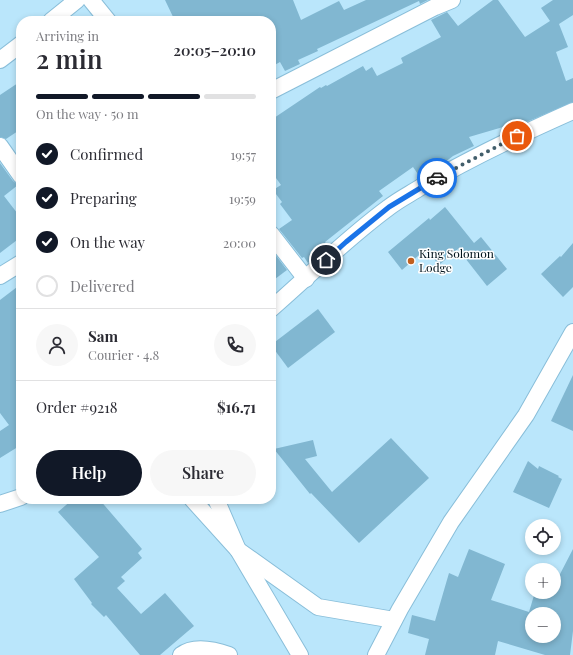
<!DOCTYPE html>
<html lang="en">
<head>
<meta charset="utf-8">
<style>
  :root { --surface:#fff; --page:#f7f7f7; --text:#2b2b33; --muted:#7c7c81; --line:#e1e1e2; --accent:#111827 }
  body { margin:0; font-family:"Playfair Display",serif; background:var(--page); color:var(--text); height:100vh; display:flex; flex-direction:column; font-size:15px; white-space:nowrap }
  * { box-sizing:border-box; margin:0 }
  p { font-size:13px; color:var(--muted) }
  .icon { flex:none; width:22px; height:22px; fill:none; stroke:currentColor; stroke-width:2; stroke-linecap:round; stroke-linejoin:round }
  .map { position:relative; flex:1; overflow:hidden }
  .details { position:absolute; left:16px; top:16px; width:260px; height:488px; display:flex; flex-direction:column; background:var(--surface); border-radius:16px; box-shadow:0 2px 6px #0003 }
  .details>* { flex:none }
  .controls { position:absolute; left:525px; top:519px; display:grid; gap:8px }
  .controls a { display:grid; place-items:center; width:36px; height:36px; border-radius:50%; background:var(--surface); box-shadow:0 2px 6px #0003; font-size:20px }
  .pin { position:absolute; display:grid; place-items:center; width:34px; height:34px; color:#fff; margin:-17px; border:2px solid #fff; border-radius:50%; box-shadow:0 1px 4px #0007 }
  .courier { position:absolute; display:grid; place-items:center; width:40px; height:40px; margin:-20px; border:3px solid #1a73e8; border-radius:50%; background:#fff; color:#222; box-shadow:0 1px 5px #0007 }
  .summary em { font-style:normal; font-weight:600 }
  .summary div { display:flex; flex-direction:column-reverse }
  .summary { display:flex; align-items:center; justify-content:space-between; height:68px; padding:0 20px }
  h1 { font-size:26px; font-weight:600; line-height:30px }
  .bar { display:grid; grid-template-columns:repeat(4,1fr); gap:6px 4px; align-content:center; height:48px; padding:0 20px }
  .bar i { height:5px; border-radius:3px; background:var(--line) }
  .bar .on { background:var(--accent) }
  .bar p { grid-column:span 4 }
  .line { display:flex; align-items:center; gap:10px; padding:0 20px; border-top:1px solid var(--line) }
  .line div { flex:1 }
  .round { display:grid; place-items:center; flex:none; width:42px; height:42px; border-radius:21px; background:var(--page) }
  ol { padding:0 20px; list-style:none }
  li { display:flex; align-items:center; gap:12px; height:44px }
  li p { margin-inline-start:auto }
  li .icon { padding:4px; border-radius:50%; background:var(--accent); color:#fff; stroke-width:4 }
  li:last-child { color:var(--muted) }
  li i { width:22px; height:22px; border:2px solid var(--line); border-radius:50% }
  .primary-button { display:flex; gap:8px; margin-top:auto; padding:8px 20px }
  .primary-button a { flex:1; height:46px; border-radius:24px; background:var(--accent); color:#fff; font-size:16px; font-weight:600; line-height:46px; text-align:center }
  .primary-button a+a { background:var(--page); color:var(--text) }
  .map>svg:first-child { display:block }
  .building { fill:#81b7d1; fill-rule:evenodd }
  .lines { fill:none; stroke-linecap:round; stroke-linejoin:round }
  .street-casing { stroke:#89bed9; stroke-width:18 }
  .street { stroke:#fff; stroke-width:16 }
  .done { stroke:#425e6b; stroke-width:4; stroke-dasharray:0 7.2 }
  .route { stroke:#1a73e8; stroke-width:5 }
  .poi-dot { fill:#c1601f; stroke:#fff; stroke-width:1.5 }
  .labels { text-anchor:middle; stroke-width:3; stroke-linejoin:round; paint-order:stroke }
  .poi-label { font-size:12px; fill:#01141d; stroke:#fff; text-anchor:start }
</style>
</head>
<body>
<div class="map">
<svg width="573" height="655" viewBox="0 0 573 655">
  <rect width="100%" height="100%" fill="#bae6fb"/>
  <!-- building -->
  <g class="building">
    <path d="M165,0H293L301,20L339,1L344,10L366,0H428L420,4L419,1L317,49L318,51L298,60L300,64L285,71L280,62L271,67V21H175Z"/>
    <path d="M493,0H498L525,37L550,21L541,8L553,0H573V15L559,24L568,47L556,52L566,81L573,78V102L515,127L504,130L503,127L469,137L474,146L453,156L444,163L420,177L413,167L379,191L383,196L325,242L327,245L308,263L304,257L302,258L279,229L292,220L280,204L282,202L273,190L281,185L271,171V120L320,87L321,88L326,85L327,86L363,66L366,71L372,67L377,76L403,63L401,58L441,37L431,20L447,12L458,26Z"/>
    <path d="M21,81V129L6,139L0,137V95Z"/>
    <path d="M0,163L13,181L18,185L4,196L21,218V237L0,253Z"/>
    <path d="M445,207L474,243L481,237L507,269L487,286L458,249L439,265L426,249L402,270L388,252L429,218L430,220Z"/>
    <path d="M573,243V287L563,297L541,274L560,256L561,257Z"/>
    <path d="M271,249L287,270L271,282Z"/>
    <path d="M21,284V445L0,458V431L9,425L0,413V300Z"/>
    <path d="M318,309L335,332L288,368L271,345Z"/>
    <path d="M573,375V431L551,421Z"/>
    <path d="M391,438L429,478L359,543L311,493L310,494L274,449L313,440L317,456L305,459L332,492Z"/>
    <path d="M528,461L538,469L539,466L559,476L558,477L562,479L549,508L513,492Z"/>
    <path d="M73,499H99L142,549L138,553L142,558L121,577L125,581L117,588L141,614L165,593L194,626L160,655H140L106,615L104,617L91,604L92,603L74,579L99,557L58,512Z"/>
    <path d="M469,549L505,564L491,600L529,612L535,592H554V574L559,576L573,549V631L570,655H545L498,641L495,655H425L429,639L408,633L412,615L435,621L449,573L458,577ZM532,614H554V636H532Z"/>
  </g>
  <g class="lines">
    <defs>
      <g id="street">
        <path d="M91,0L108,21"/>
        <path d="M51,21L77,0"/>
        <path d="M0,60L21,44"/>
        <path d="M271,91L435,7L452,0"/>
        <path d="M0,146L21,176"/>
        <path d="M271,234L306,279"/>
        <path d="M0,276L21,263"/>
        <path d="M271,309C310,275 347,238 388,208C398,200 410,194 421,187C470,158 521,134 573,111"/>
        <path d="M192,499L238,550L318,607L394,620"/>
        <path d="M216,499L238,550L300,655"/>
        <path d="M0,504L21,497"/>
        <path d="M181,655C194,645 215,650 229,655"/>
        <path d="M376,655L400,609L451,522L526,415L573,332"/>
      </g>
    </defs>
    <!-- street casing -->
    <use href="#street" class="street-casing"/>
    <!-- street -->
    <use href="#street" class="street"/>
  </g>
  <g class="lines">
    <!-- done -->
    <path class="done" d="M437,178L517,136"/>
    <!-- route -->
    <path class="route" d="M326,260L346,242L389,207L437,178"/>
  </g>
  <!-- markers -->
  <circle class="poi-dot" cx="411" cy="261" r="4"/>
  <g class="labels">
    <!-- poi labels -->
    <g class="poi-label">
      <text x="419" y="258">King Solomon<tspan x="419" dy="14">Lodge</tspan></text>
    </g>
  </g>
</svg>
<div class="controls">
<a><svg class="icon" aria-label="locate" viewBox="0 0 24 24"><circle cx="12" cy="12" r="6"/><path d="M12 2v4M12 18v4M2 12h4M18 12h4"/></svg></a>
<a>+</a>
<a>−</a>
</div>
<div class="pin" style="left:517px;top:136px;background:#ea580c"><svg class="icon" aria-label="bag" viewBox="0 0 24 24"><path d="M5 8h14l-1 12H6zM9 8a3 3 0 0 1 6 0"/></svg></div>
<div class="pin" style="left:326px;top:260px;background:#1f2937"><svg class="icon" aria-label="home" viewBox="0 0 24 24"><path d="M3 11l9-7 9 7M6 9v11h12V9"/></svg></div>
<div class="courier" style="left:437px;top:178px"><svg class="icon" aria-label="car" viewBox="0 0 24 24"><path d="M5 17H2v-5l4-1 3-4h7l3 4 3 1v5h-3M9 17h6M6 11h13"/><circle cx="7" cy="17" r="2"/><circle cx="17" cy="17" r="2"/></svg></div>
<section class="details">
<div class="summary"><div><h1>2 min</h1><p>Arriving in</p></div><em>20:05–20:10</em></div>
<div class="bar"><i class="on"></i><i class="on"></i><i class="on"></i><i></i><p>On the way · 50 m</p></div>
<ol>
<li><svg class="icon" aria-label="check" viewBox="0 0 24 24"><path d="M5 12l5 5 9-10"/></svg>Confirmed<p>19:57</p></li>
<li><svg class="icon" aria-label="check" viewBox="0 0 24 24"><path d="M5 12l5 5 9-10"/></svg>Preparing<p>19:59</p></li>
<li><svg class="icon" aria-label="check" viewBox="0 0 24 24"><path d="M5 12l5 5 9-10"/></svg>On the way<p>20:00</p></li>
<li><i></i>Delivered</li>
</ol>
<div class="line" style="height:72px"><a class="round"><svg class="icon" aria-label="person" viewBox="0 0 24 24"><circle cx="12" cy="8" r="4"/><path d="M4 21q1-7 8-7t8 7"/></svg></a><div><b>Sam</b><p>Courier · 4.8</p></div><a class="round"><svg class="icon" aria-label="phone" viewBox="0 0 24 24"><path d="M5 4h4l2 5-3 2q2 4 5 5l2-3 5 2v4C11 20 4 13 5 4z"/></svg></a></div>
<div class="line" style="height:52px"><div>Order #9218</div><b>$16.71</b></div>
<div class="primary-button"><a>Help</a><a>Share</a></div>
</section>
</div>
</body>
</html>
